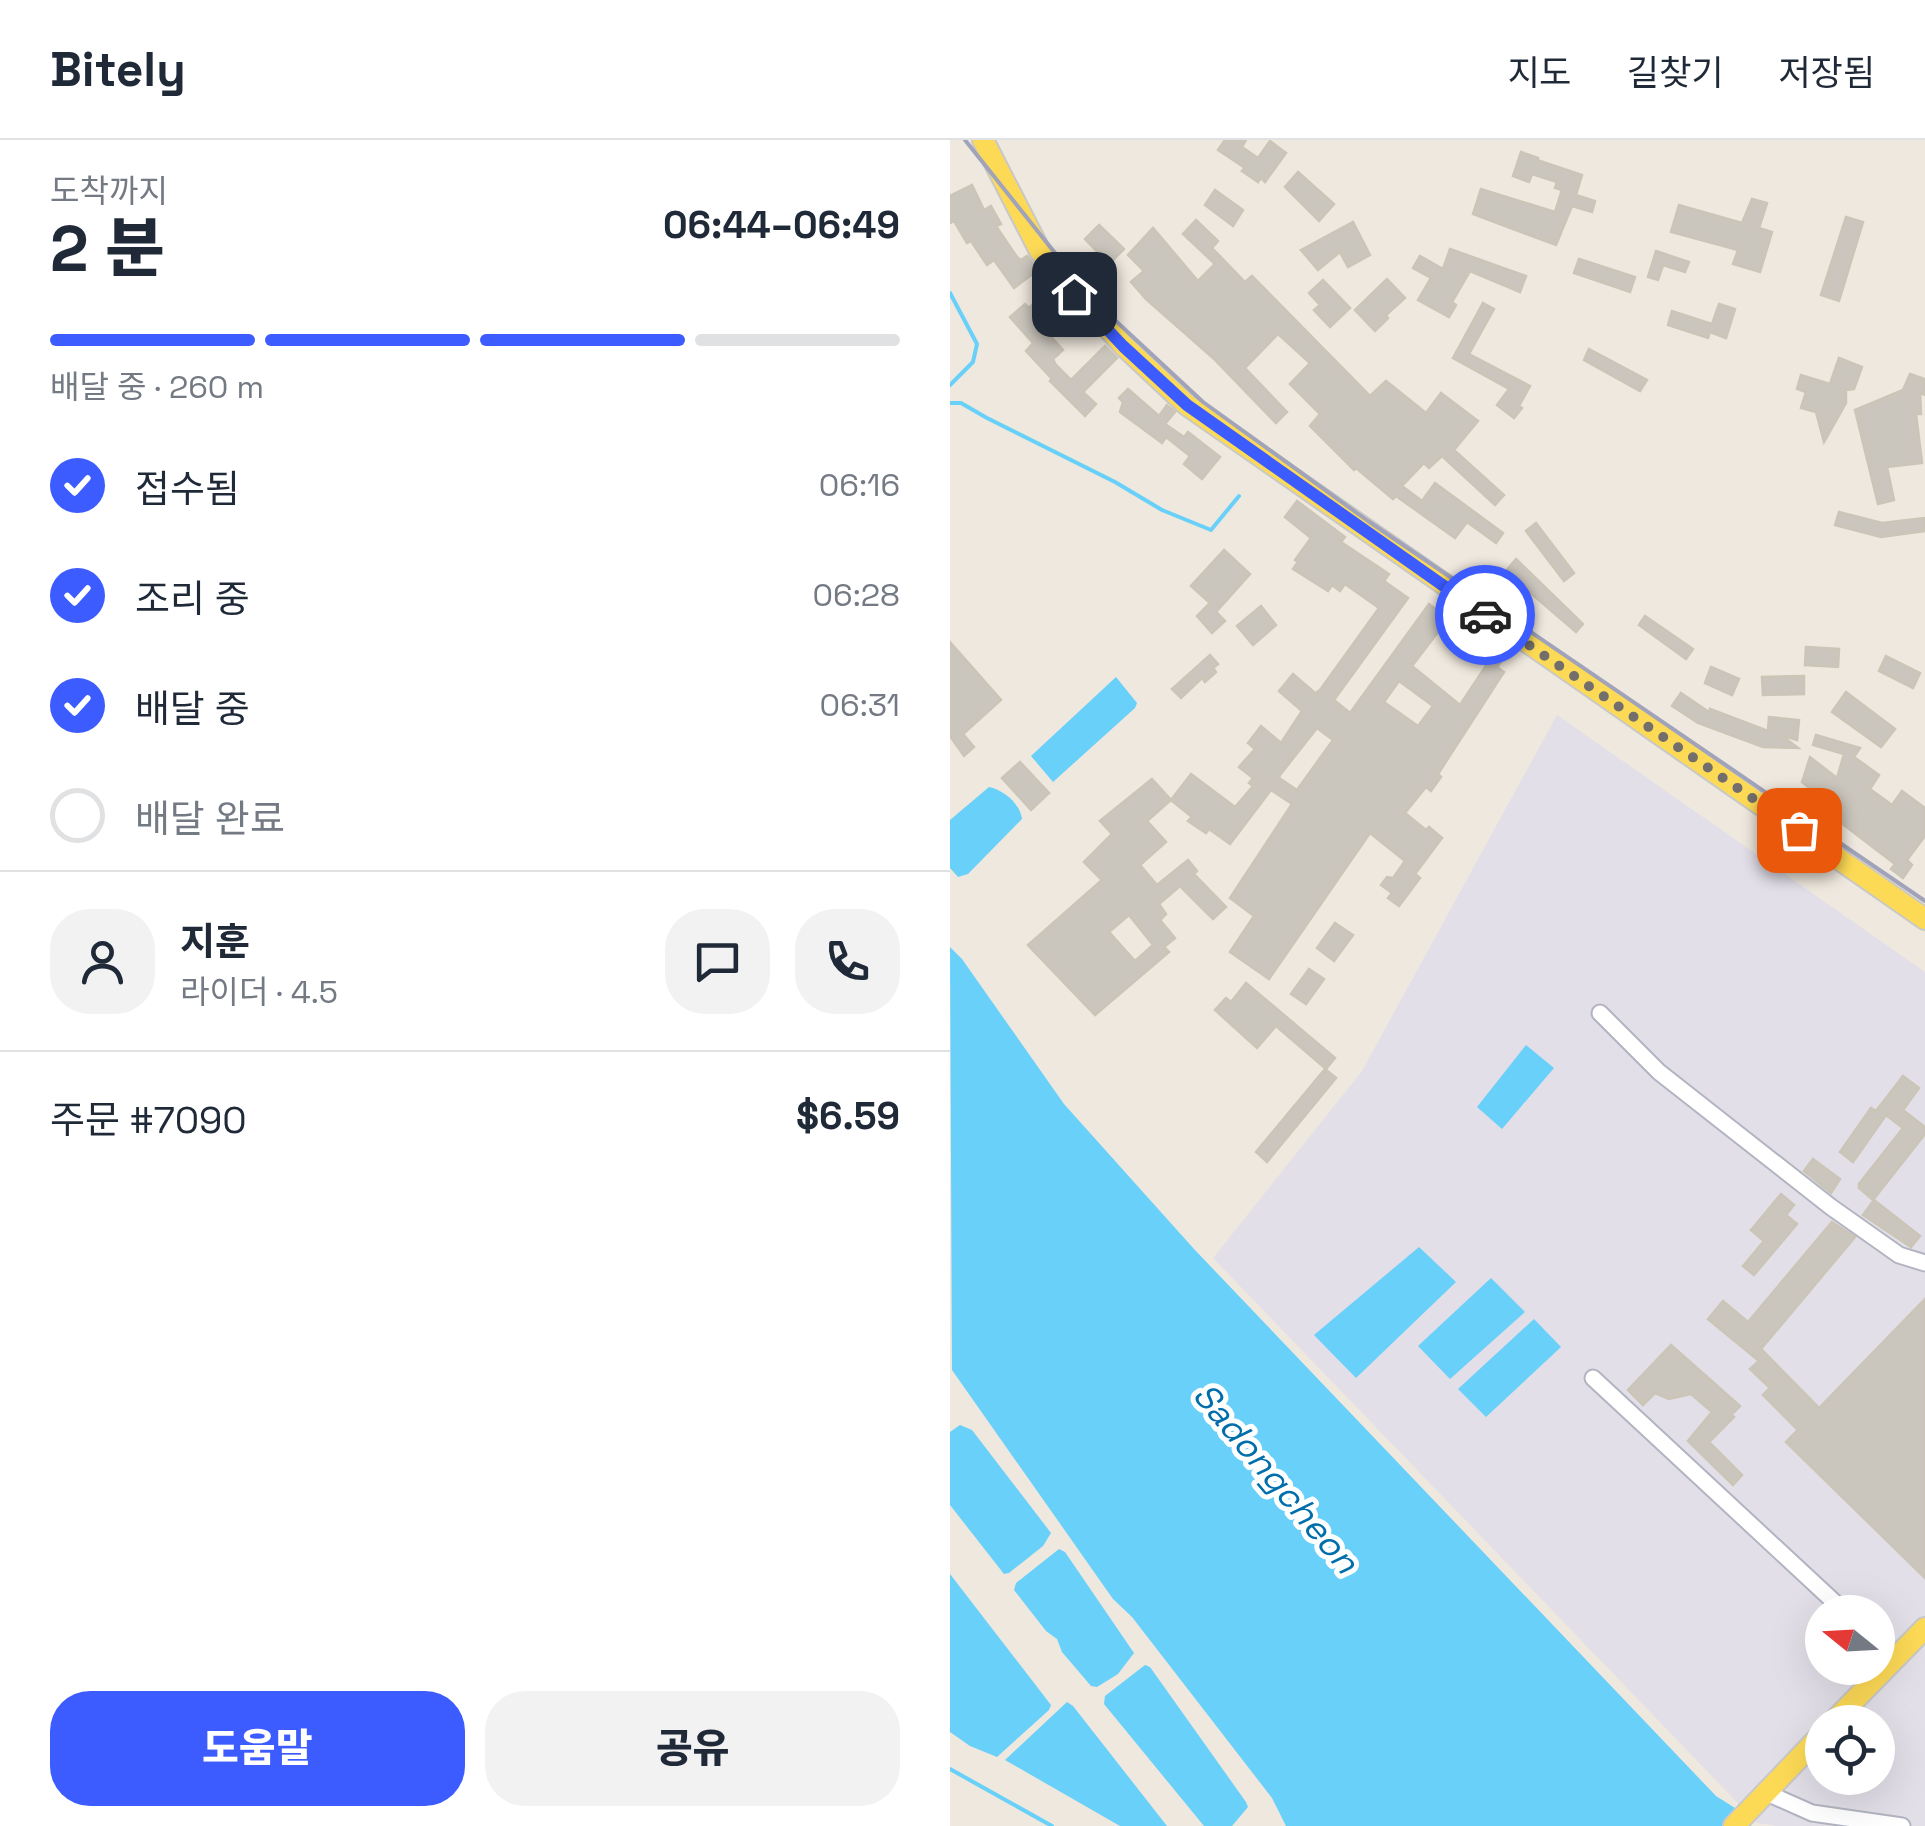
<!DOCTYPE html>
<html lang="ko">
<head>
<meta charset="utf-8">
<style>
  :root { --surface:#fff; --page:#f2f2f3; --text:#1f2937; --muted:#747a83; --line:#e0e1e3; --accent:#3c5cff }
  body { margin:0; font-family:"Space Grotesk","Noto Sans KR",sans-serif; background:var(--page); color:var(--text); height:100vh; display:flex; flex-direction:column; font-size:38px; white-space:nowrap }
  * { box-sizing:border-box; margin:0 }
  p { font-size:32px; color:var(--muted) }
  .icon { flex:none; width:55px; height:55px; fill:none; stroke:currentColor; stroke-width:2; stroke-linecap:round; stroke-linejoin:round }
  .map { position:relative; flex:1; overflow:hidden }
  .side { display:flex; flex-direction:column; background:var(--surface); width:950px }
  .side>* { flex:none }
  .needle { width:65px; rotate:288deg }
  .fabs { position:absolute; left:855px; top:1455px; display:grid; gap:20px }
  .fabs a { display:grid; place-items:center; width:90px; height:90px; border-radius:50%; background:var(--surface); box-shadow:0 10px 40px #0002; font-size:50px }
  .pin { position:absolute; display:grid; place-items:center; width:85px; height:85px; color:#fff; margin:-42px; border-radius:20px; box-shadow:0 5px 15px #0006 }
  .courier { position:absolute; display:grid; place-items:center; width:100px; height:100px; margin:-50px; border:8px solid #3c5cff; border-radius:50%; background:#fff; color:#222; box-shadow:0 2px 12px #0007 }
  .headline em { font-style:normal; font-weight:800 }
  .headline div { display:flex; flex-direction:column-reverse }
  .headline { display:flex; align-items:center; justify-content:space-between; height:170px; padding:0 50px }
  h1 { font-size:65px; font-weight:800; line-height:75px }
  .bar { display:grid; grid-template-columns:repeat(4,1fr); gap:15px 10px; align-content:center; height:120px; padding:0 50px }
  .bar i { height:12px; border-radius:8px; background:var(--line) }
  .bar .on { background:var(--accent) }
  .bar p { grid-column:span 4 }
  .line { display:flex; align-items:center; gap:25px; padding:0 50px; border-top:2px solid var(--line) }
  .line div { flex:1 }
  .round { display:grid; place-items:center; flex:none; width:105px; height:105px; border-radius:40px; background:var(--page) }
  ol { padding:0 50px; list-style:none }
  li { display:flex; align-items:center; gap:30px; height:110px }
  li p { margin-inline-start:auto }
  li .icon { padding:10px; border-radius:50%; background:var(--accent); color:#fff; stroke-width:4 }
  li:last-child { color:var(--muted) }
  li i { width:55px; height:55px; border:5px solid var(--line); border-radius:50% }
  .cta { display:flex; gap:20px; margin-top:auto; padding:20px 50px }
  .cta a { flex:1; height:115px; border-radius:40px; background:var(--accent); color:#fff; font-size:40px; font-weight:800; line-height:115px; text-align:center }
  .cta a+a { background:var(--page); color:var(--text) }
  header { display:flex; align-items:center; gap:60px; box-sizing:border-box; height:140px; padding:0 50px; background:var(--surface); border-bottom:2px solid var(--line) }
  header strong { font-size:48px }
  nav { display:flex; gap:55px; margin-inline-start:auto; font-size:35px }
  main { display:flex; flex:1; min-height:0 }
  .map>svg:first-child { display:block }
  .industrial { fill:#e2dfe8; fill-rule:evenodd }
  .water { fill:#69d0f9 }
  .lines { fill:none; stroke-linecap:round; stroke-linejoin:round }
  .stream { stroke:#69d0f9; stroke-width:4 }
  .building { fill:#cbc6bd; stroke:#cbc5b7; stroke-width:2.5; fill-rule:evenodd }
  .minor-casing { stroke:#b2b5c1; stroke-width:19 }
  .major-casing { stroke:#c8c8c8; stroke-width:24 }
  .minor { stroke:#fff; stroke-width:15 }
  .major { stroke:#fdda56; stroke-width:20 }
  .rail { stroke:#a0a3b9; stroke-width:4 }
  .done { stroke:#716e6b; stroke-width:10; stroke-dasharray:0 18 }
  .route { stroke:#3c5cff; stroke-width:12 }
  .labels { text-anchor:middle; stroke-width:10; stroke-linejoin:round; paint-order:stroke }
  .water-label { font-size:35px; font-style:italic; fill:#016eac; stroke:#fff }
</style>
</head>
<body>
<header>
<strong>Bitely</strong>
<nav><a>지도</a><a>길찾기</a><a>저장됨</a></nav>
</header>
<main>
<section class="side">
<div class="headline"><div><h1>2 분</h1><p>도착까지</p></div><em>06:44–06:49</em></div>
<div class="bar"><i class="on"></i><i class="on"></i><i class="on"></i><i></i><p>배달 중 · 260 m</p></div>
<ol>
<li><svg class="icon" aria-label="check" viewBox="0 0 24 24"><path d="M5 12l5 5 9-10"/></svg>접수됨<p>06:16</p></li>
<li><svg class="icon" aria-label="check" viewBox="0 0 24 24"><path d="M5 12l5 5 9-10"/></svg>조리 중<p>06:28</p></li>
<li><svg class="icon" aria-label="check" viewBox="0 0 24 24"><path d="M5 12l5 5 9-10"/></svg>배달 중<p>06:31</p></li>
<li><i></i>배달 완료</li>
</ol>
<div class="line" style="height:180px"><a class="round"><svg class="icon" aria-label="person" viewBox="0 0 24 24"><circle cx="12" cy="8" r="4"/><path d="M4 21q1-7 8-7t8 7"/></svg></a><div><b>지훈</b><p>라이더 · 4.5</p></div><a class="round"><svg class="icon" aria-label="chat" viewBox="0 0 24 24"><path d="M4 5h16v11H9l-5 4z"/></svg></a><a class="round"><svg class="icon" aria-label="phone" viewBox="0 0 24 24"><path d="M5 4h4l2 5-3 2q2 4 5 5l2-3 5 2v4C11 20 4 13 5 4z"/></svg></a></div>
<div class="line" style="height:130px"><div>주문 #7090</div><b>$6.59</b></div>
<div class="cta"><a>도움말</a><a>공유</a></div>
</section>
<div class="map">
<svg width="975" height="1686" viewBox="0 0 975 1686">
  <rect width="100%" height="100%" fill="#efe8de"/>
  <!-- industrial -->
  <path class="industrial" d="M607,575L975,832V1686H828L807,1683L263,1118L412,931ZM872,1472H928V1528H872ZM872,1582H928V1638H872Z"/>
  <!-- water -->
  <g class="water">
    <path d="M166,537L187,563L185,568L103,642L81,616Z"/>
    <path d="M39,647C54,650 70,664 72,679L18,734L8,737L0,728V680Z"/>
    <path d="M0,807L12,819L114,964L244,1109L766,1656L785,1668L795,1686H336L322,1658L182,1477L163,1459L2,1230Z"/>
    <path d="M576,905L604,928L552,989L527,967Z"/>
    <path d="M469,1107L506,1142L406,1238L364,1195Z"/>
    <path d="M541,1138L575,1172L500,1239L468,1206Z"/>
    <path d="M584,1179L611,1207L536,1277L508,1249Z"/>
    <path d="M10,1285L22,1290L101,1393L93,1406L59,1433L54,1434L0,1365V1292Z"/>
    <path d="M109,1409L115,1412L184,1513L168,1534L147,1547L141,1546L112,1512L107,1499L96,1491L64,1450L66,1443Z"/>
    <path d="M0,1434L101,1565L99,1570L47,1617L20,1606L0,1592Z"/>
    <path d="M195,1525L200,1527L296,1662L298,1667L282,1686H254L154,1564L155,1556Z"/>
    <path d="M117,1562L123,1566L217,1686H170L55,1620Z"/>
  </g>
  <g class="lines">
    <!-- stream -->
    <g class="stream">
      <path d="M0,153L27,204L23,222L0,245"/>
      <path d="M0,263H11L37,278L165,342L212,370L261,390L289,356"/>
      <path d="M0,1629L102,1686"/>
    </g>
  </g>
  <!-- building -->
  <g class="building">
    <path d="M275,0H296L292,7L308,18L320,1L336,13L315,42L311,38L308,42L292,31L295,28L268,10Z"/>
    <path d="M571,12L588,18L587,20L632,35L626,55L645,61L642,72L622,66L606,105L523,74L531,49L605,72L612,50L605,48L607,42L582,34L579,42L563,36Z"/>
    <path d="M348,32L384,64L369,81L335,47Z"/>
    <path d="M22,45L34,70L41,66L51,84L46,86L67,117L71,120L77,116L88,130L64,148L44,120L37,125L21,101L17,103L4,81L0,83V56Z"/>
    <path d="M265,50L293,70L283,86L255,65Z"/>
    <path d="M802,59L817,63L809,88L822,92L810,132L783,124L788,110L721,92L729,65L792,83Z"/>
    <path d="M896,77L913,82L889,161L871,155Z"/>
    <path d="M246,80L268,101L262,108L295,142L302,136L420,256L436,241L476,273L491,253L528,281L504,310L554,355L545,365L492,316L479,328L474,323L452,346L472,361L485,343L553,393L546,403L517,382L505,398L446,356L443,359L406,328L404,330L360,286L370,274L340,244L360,223L328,194L295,228L337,272L326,283L263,218L196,159L181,142L194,131L178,115L203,88L248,141L265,124L233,94Z"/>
    <path d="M403,82L420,115L398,127L390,112L368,130L351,110Z"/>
    <path d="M149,85L174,109L159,124L135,99Z"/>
    <path d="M500,109L576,136L570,152L520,131L502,162L506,165L499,177L468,160L481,138L463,128L470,116L493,129Z"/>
    <path d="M706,111L739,122L735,132L713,125L708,140L698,137Z"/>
    <path d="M629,119L685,137L680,152L624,133Z"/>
    <path d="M437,139L455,158L436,175L438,178L425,191L405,170Z"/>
    <path d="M373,140L400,168L380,187L364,170L370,165L359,153Z"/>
    <path d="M103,146L118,164L94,189L113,210L103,219L106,225L121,240L155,206L167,218L133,252L146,264L135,276L100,241L102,239L76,211L83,203L60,177L75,164L79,168Z"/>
    <path d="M533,163L544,169L519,214L580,246L569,266L572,268L564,278L547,265L559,249L503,218Z"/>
    <path d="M769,164L785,169L776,198L760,192L758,198L718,185L722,171L762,184Z"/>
    <path d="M639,209L697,240L690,251L634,220Z"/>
    <path d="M889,218L912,227L904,249L896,250V263L874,302L866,272L851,268L856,252L847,249L851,235L880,244Z"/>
    <path d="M960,234L975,239V255L970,253L971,274H966L972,323L937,327L944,360L928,364L905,270L953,250Z"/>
    <path d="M178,249L209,276L217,265L225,272L215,284L234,297L238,292L270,317L252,339L234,324L240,316L216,297L212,303L170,272L173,262L169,258Z"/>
    <path d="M347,361L395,397L391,402L439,434L434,441L458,458L384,560L400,573L479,464L498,479L462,526L510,565L549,506L558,512L547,527L554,532L488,634L491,637L481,651L476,647L455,673L476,690L479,687L492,698L465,734L470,738L449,766L438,758L442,753L431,745L437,737L443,738L455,721L420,693L319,839L280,812L304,776L280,758L342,664L321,650L280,704L259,689L256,693L238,681L242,677L221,660L241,634L285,667L303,646L299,643L303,638L289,627L305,609L298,603L311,586L331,603L352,571L329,551L343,534L365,553L370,550L429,468L395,444L390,451L382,445L378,451L343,429L348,422L345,420L361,398L335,377ZM449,541L483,566L468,586L434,562ZM367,588L383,600L347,650L329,638L330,635Z"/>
    <path d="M889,372L932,383L975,378V391L931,397L885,385Z"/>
    <path d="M586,383L624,433L614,441L576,391Z"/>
    <path d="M274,410L300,434L266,472L275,481L262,493L247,476L260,463L241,446Z"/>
    <path d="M566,419L633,484L626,492L576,449L570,456L565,451L556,464L538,452Z"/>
    <path d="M311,466L326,485L303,505L287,486Z"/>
    <path d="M695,476L743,509L736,519L689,485Z"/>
    <path d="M0,502L51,560L13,594L24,607L14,616L0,596Z"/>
    <path d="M856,507L889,509L888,527L855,525Z"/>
    <path d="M260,515L268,524L263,528L266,532L255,542L252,538L231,558L222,549Z"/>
    <path d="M936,516L970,533L963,548L929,531Z"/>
    <path d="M761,527L789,539L782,555L755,543Z"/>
    <path d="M854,536V554L813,555L812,537Z"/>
    <path d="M896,552L945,589L931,607L882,572Z"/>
    <path d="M731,553L759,572L760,569L818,591L819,577L849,580L847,600L831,595L848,608L813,607L748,583L722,566Z"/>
    <path d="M866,595L910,608L904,617L929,635L920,649L942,665L952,651L975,668V696L957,720L962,725L953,738L941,729L945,724L886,679L890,672L852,642L860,617L887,638L894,614L863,605Z"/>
    <path d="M70,622L99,653L81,670L52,638Z"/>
    <path d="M202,639L221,660L197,681L216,702L190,725L207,745L238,720L247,731L244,734L276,767L263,779L230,746L209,764L216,774L210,780L225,798L214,807L219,812L145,875L78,805L152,740L134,722L162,694L150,681ZM179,775L203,805L185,821L159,792Z"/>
    <path d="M385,783L403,795L384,821L367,808Z"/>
    <path d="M359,829L374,839L356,864L341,854Z"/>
    <path d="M296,843L385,918L376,929L326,886L307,908L265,870L276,858L281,862Z"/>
    <path d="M375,929L386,938L317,1022L306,1012Z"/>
    <path d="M953,936L969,948L953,970L975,987V994L923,1060L909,1048V1044L953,988L936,975L903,1022L890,1012L921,968L926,971Z"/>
    <path d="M863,1019L890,1039L881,1053L854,1031Z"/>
    <path d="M831,1054L844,1065L836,1075L847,1084L804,1135L793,1126L814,1101L801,1090Z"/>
    <path d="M924,1060L970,1096L961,1107L913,1075Z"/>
    <path d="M882,1082L905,1097L811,1209L869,1268L975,1159V1438L836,1302L848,1290L813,1255L820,1248L800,1229L809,1221L758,1179L773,1161L798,1182Z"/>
    <path d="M721,1205L790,1266L781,1275L784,1277L759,1302L792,1335L783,1345L738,1301L762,1272L741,1254L719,1259L705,1253L693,1265L678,1250Z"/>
  </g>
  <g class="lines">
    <defs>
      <g id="minor">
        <path d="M650,873L709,932L881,1067L949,1115L975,1123"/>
        <path d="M643,1238L895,1472"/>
        <path d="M928,1503L944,1519"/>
        <path d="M817,1653L862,1673L952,1686"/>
      </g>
      <g id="major">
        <path d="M33,0L90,111L173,205L237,265L975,779"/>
        <path d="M883,1582L975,1488"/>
        <path d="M784,1686L872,1594"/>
      </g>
    </defs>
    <!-- minor casing -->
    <use href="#minor" class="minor-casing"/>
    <!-- major casing -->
    <use href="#major" class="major-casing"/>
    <!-- minor -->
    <use href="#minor" class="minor"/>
    <!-- major -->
    <use href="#major" class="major"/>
    <!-- rail -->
    <path class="rail" d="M15,0L140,157L253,262L418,381L975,761"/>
  </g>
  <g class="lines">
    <!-- done -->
    <path class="done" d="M535,475L849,690"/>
    <!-- route -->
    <path class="route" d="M124,154L173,206L237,265L535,475"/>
  </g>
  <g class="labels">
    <!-- water labels -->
    <g class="water-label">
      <text transform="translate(326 1338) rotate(50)" y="12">Sadongcheon</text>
    </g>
  </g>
</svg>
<div class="fabs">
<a><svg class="needle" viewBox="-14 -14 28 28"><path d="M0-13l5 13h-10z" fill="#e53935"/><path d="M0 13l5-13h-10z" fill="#747a83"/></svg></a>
<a><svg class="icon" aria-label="locate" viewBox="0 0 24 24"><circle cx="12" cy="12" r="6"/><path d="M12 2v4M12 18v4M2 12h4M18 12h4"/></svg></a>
</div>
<div class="pin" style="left:849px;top:690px;background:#ea580c"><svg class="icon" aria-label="bag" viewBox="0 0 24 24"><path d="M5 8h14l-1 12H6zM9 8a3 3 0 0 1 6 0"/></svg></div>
<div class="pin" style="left:124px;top:154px;background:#1f2937"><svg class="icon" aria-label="home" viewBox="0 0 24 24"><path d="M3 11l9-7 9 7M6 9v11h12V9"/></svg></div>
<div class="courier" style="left:535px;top:475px"><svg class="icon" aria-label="car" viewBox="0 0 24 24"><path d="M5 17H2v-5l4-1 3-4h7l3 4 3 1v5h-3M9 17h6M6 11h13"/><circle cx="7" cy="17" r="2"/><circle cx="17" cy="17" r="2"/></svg></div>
</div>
</main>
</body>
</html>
